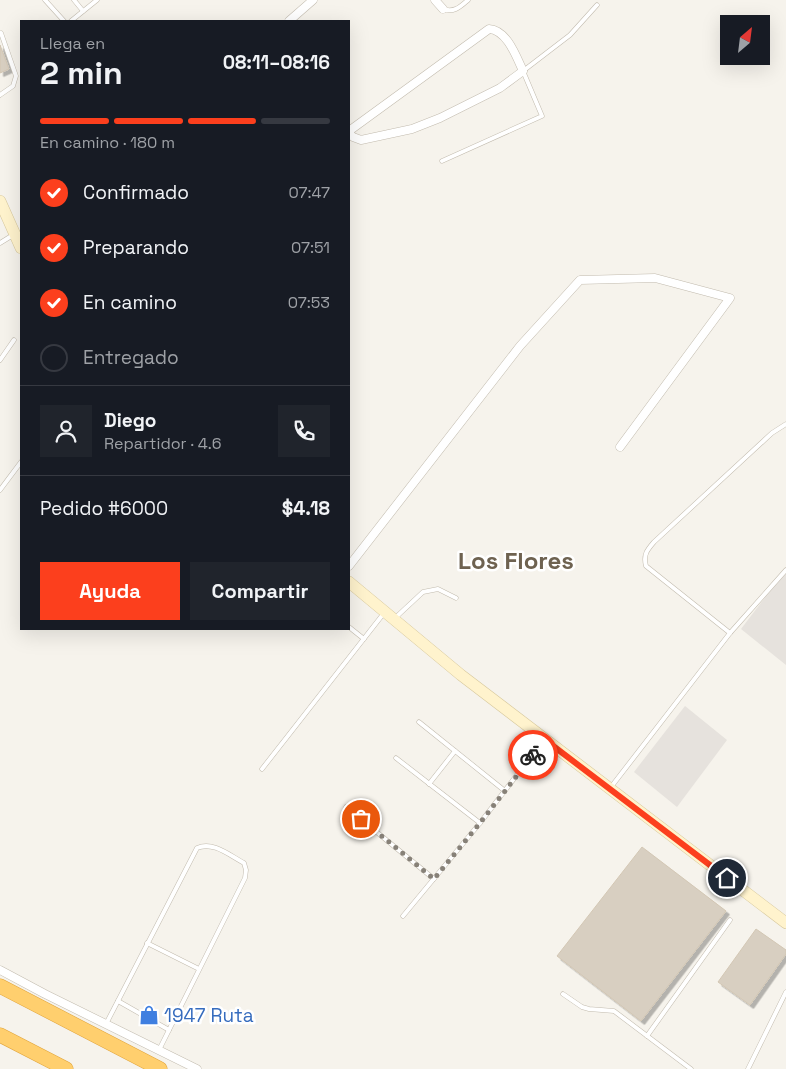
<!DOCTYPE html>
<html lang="es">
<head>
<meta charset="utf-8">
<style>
  :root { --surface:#171b24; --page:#20242c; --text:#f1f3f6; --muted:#9ea1a6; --line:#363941; --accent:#fc3f1d }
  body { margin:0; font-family:"Space Grotesk",sans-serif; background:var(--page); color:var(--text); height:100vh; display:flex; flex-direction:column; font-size:19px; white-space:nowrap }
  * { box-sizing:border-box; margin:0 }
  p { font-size:16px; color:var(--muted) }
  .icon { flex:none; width:28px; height:28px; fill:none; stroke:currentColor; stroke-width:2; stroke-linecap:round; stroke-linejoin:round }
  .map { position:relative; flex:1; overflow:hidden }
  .details { position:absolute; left:20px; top:20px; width:330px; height:610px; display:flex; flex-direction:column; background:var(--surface); border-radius:0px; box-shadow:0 5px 20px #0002 }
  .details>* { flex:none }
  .needle { width:32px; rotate:28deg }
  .tools { position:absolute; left:720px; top:15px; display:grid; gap:10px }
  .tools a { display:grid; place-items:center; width:50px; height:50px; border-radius:0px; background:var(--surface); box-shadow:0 5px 20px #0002; font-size:25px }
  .pin { position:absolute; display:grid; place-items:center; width:42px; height:42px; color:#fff; margin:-21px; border:2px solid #fff; border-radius:50%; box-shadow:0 1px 5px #0007 }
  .courier { position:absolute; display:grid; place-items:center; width:50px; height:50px; margin:-25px; border:4px solid #fc3f1d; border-radius:50%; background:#fff; color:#222; box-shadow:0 1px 6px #0007 }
  .head em { font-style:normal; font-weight:600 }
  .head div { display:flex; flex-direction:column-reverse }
  .head { display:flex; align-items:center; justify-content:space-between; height:85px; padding:0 20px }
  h1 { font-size:32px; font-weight:600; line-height:38px }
  .bar { display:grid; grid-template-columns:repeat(4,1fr); gap:8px 5px; align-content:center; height:60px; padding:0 20px }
  .bar i { height:6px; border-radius:4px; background:var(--line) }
  .bar .on { background:var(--accent) }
  .bar p { grid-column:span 4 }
  .line { display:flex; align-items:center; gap:12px; padding:0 20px; border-top:1px solid var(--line) }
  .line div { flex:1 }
  .round { display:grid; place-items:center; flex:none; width:52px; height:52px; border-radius:0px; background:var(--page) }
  ol { padding:0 20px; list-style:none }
  li { display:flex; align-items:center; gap:15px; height:55px }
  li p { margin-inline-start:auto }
  li .icon { padding:5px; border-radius:50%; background:var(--accent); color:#fff; stroke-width:4 }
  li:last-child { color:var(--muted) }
  li i { width:28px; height:28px; border:2px solid var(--line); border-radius:50% }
  .primary-button { display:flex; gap:10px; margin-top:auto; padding:10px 20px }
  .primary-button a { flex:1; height:58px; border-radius:0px; background:var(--accent); color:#fff; font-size:20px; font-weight:600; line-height:58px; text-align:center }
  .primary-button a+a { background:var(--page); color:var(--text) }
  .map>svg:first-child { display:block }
  .industrial { fill:#e6e2dd }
  .building { fill:#d8cfc1; stroke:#d3c7b4; filter:url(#shadow) }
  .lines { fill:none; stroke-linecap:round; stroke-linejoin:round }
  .lane-casing { stroke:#c2bbae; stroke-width:5 }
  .street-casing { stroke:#c2bbae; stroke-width:9 }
  .secondary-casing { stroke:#d6c79b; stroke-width:12 }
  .highway-casing { stroke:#e0a43c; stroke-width:15 }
  .lane { stroke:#fff; stroke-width:4 }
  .street { stroke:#fff; stroke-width:8 }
  .secondary { stroke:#fff3cd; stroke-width:11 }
  .highway { stroke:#ffcf6e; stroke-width:14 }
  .done { stroke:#878178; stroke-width:5; stroke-dasharray:0 9 }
  .route { stroke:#fc3f1d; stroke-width:6 }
  .labels { text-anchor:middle; stroke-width:5; stroke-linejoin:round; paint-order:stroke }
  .shop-label { font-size:19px; fill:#366cbe; stroke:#fff; text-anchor:start }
  .district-label { font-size:24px; font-weight:bold; fill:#6e6250; stroke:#fff }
</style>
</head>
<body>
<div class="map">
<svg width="786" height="1069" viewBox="0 0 786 1069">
  <defs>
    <filter id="shadow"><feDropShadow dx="3.5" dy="3.5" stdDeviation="0" flood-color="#0004"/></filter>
  </defs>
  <rect width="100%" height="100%" fill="#f6f3ec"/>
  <!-- industrial -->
  <g class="industrial">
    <path d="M786,570V665L741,629Z"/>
    <path d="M685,706L727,740L677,807L634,772Z"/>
  </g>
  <!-- building -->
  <g class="building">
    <path d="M0,45L9,69L0,73Z"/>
    <path d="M642,847L726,911L641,1021L557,956Z"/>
    <path d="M756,929L786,950V954L750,1005L718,982Z"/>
  </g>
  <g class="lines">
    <defs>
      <g id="lane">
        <path d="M45,0L64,21"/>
        <path d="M74,0L83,11"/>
        <path d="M443,9C454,13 460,7 468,0"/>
        <path d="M71,21L97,0"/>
        <path d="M0,95L13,86L16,76L1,33"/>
        <path d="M442,161L542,116L523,71L570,35L597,5"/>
        <path d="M0,243L13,235"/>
        <path d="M0,360L14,340"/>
        <path d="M0,490L21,462"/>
        <path d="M394,619L423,592L438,589L456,598"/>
        <path d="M349,627L364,639"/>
        <path d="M730,633L646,566C643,555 647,550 654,542L772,433L786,424"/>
        <path d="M419,722L505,791"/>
        <path d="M396,758L480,823"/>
        <path d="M262,769L384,613"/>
        <path d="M429,784L455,751"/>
        <path d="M611,787L730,633L786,570"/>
        <path d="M346,807L434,879"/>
        <path d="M403,916L480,823L543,741"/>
        <path d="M147,943L199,969"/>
        <path d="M563,994L582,1007L589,1009L614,1011L691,1069"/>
        <path d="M118,1001L169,1030"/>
        <path d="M106,1024L197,848C213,841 229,855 244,863L246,870L245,878L159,1050"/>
        <path d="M647,1036L730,920"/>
        <path d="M748,1069L786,992"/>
      </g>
      <g id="street">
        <path d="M435,0L443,9"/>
        <path d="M289,21L313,0"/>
        <path d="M349,131L489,29C507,30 516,56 523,71L500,88L440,118L412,129L361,140L353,137L349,133"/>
        <path d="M349,566L520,346L580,280L655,278L730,298L620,447"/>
        <path d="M0,970L45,994L197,1069"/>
      </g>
      <g id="secondary">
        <path d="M0,201L21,248"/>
        <path d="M349,582L461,675L786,923"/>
      </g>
      <g id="highway">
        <path d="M0,986L160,1069"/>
        <path d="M0,1035L66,1069"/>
      </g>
    </defs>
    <!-- lane casing -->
    <use href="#lane" class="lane-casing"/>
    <!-- street casing -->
    <use href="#street" class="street-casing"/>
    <!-- secondary casing -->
    <use href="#secondary" class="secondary-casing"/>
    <!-- highway casing -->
    <use href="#highway" class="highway-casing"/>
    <!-- lane -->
    <use href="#lane" class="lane"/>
    <!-- street -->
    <use href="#street" class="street"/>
    <!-- secondary -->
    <use href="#secondary" class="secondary"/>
    <!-- highway -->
    <use href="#highway" class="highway"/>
  </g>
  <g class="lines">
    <!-- done -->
    <path class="done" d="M361,819L434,879L480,823L533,755"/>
    <!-- route -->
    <path class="route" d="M533,755L544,739L727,878"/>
  </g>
  <!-- icons -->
  <defs>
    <symbol id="shop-bare" viewBox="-9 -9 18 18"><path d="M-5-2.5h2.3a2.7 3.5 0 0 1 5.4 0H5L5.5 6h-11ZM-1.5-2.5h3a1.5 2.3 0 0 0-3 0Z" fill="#3f7fe0" stroke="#fff" stroke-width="2.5" paint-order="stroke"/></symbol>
  </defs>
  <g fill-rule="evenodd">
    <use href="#shop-bare" x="135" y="1001" width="28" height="28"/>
  </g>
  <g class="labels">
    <!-- shop labels -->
    <g class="shop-label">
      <text x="164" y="1022">1947 Ruta</text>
    </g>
    <!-- district labels -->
    <g class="district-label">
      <text x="516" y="569">Los Flores</text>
    </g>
  </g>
</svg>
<div class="tools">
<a><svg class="needle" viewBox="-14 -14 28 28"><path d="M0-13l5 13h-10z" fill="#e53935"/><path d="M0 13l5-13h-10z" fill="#9ea1a6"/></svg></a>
</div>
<div class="pin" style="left:361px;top:819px;background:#ea580c"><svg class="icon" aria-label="bag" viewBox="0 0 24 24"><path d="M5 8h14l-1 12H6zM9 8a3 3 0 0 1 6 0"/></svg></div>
<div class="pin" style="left:727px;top:878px;background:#1f2937"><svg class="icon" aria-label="home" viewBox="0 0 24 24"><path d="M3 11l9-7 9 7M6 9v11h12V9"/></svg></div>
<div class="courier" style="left:533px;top:755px"><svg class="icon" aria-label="bike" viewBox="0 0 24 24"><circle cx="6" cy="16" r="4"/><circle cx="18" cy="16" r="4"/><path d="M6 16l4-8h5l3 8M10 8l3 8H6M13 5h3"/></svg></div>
<section class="details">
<div class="head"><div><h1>2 min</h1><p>Llega en</p></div><em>08:11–08:16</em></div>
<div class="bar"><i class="on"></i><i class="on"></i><i class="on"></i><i></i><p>En camino · 180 m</p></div>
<ol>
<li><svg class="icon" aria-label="check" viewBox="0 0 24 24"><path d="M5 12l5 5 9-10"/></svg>Confirmado<p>07:47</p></li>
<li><svg class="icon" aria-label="check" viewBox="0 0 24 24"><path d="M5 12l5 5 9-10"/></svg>Preparando<p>07:51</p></li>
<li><svg class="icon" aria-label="check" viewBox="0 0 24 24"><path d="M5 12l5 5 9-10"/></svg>En camino<p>07:53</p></li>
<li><i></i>Entregado</li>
</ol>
<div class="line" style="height:90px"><a class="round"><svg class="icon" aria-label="person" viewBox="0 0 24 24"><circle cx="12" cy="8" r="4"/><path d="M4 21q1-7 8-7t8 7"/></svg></a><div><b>Diego</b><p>Repartidor · 4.6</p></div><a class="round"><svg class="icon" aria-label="phone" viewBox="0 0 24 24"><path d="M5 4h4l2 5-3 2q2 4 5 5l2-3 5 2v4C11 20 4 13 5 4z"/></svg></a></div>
<div class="line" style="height:65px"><div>Pedido #6000</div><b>$4.18</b></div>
<div class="primary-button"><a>Ayuda</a><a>Compartir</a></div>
</section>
</div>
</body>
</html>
